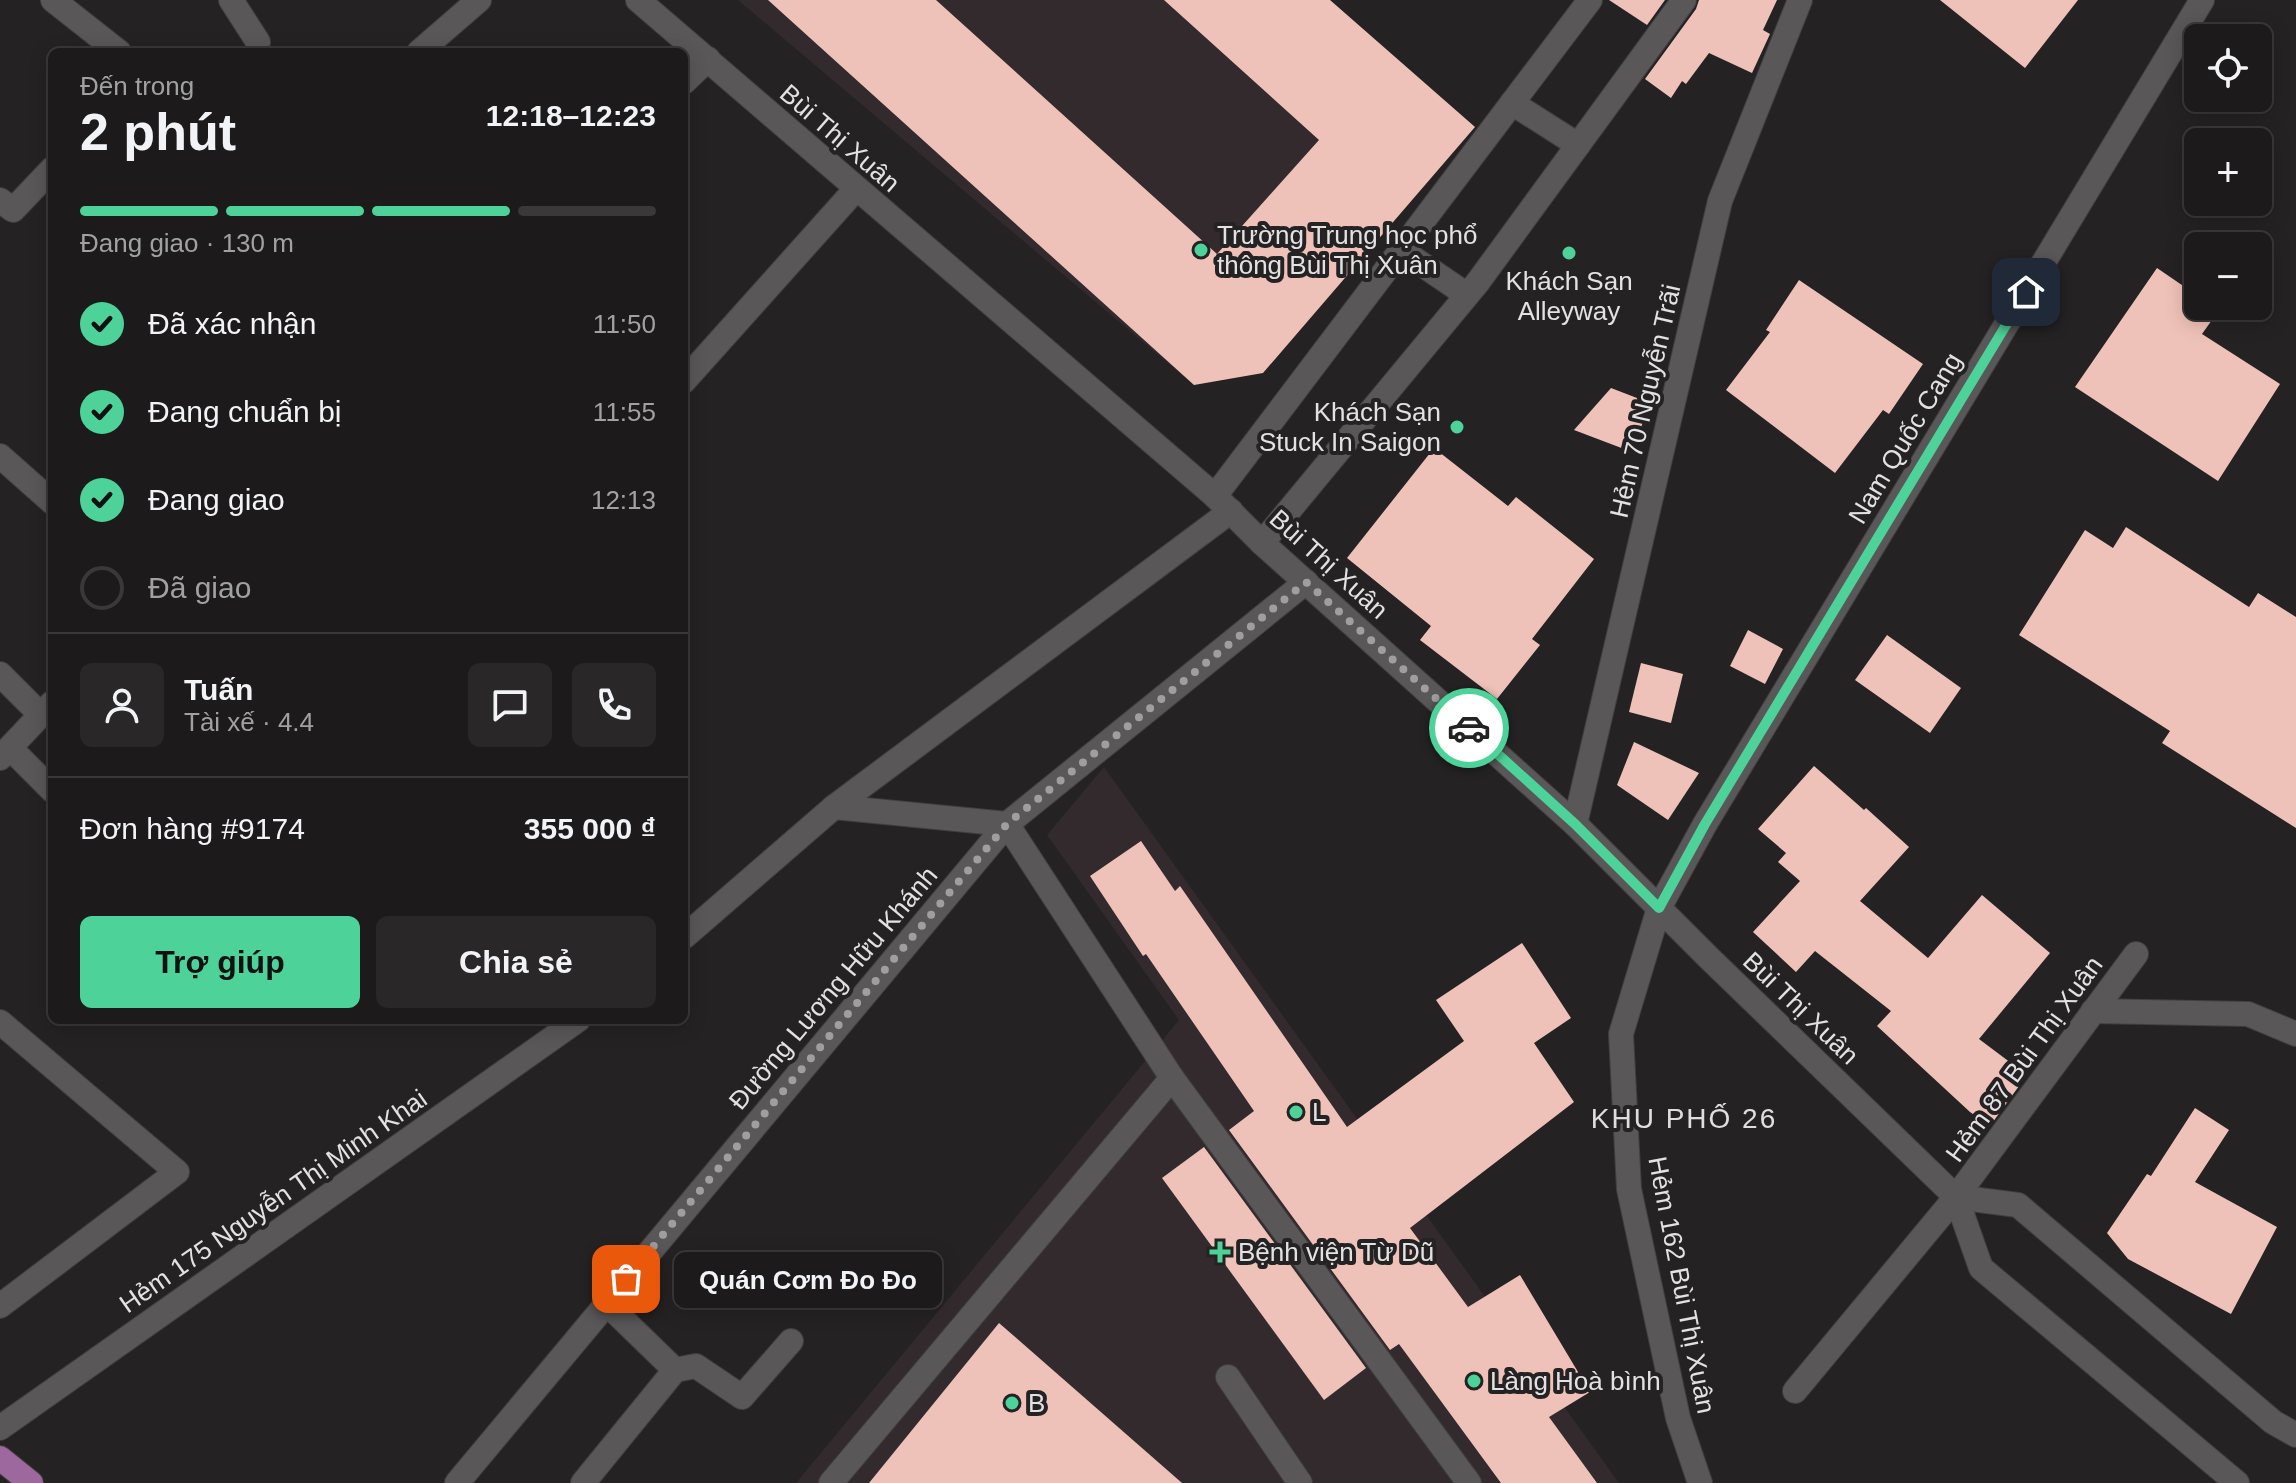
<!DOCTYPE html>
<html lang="vi">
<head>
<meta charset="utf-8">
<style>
  :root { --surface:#1c1a1a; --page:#292727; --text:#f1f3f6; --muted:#a0a1a2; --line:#3a3839; --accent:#4dd39a }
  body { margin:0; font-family:Arial,sans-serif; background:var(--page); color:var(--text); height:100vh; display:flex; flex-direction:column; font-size:30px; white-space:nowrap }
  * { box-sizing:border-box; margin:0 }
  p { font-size:26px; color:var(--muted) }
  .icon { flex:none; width:44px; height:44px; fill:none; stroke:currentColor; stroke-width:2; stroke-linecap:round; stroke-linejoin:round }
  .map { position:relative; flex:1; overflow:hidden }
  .drawer { position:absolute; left:48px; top:48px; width:640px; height:976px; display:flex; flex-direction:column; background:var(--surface); border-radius:12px; box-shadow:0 4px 20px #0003,0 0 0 2px var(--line) }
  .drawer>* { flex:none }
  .fabs { position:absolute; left:2184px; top:24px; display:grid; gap:16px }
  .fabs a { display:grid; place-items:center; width:88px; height:88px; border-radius:12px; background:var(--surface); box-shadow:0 4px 20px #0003,0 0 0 2px var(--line); font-size:40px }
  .pin { position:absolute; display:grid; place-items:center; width:68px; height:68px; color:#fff; margin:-34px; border-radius:16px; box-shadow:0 4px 12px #0006 }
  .courier { position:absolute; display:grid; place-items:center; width:80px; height:80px; margin:-40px; border:6px solid #4dd39a; border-radius:50%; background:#fff; color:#222; box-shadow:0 2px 10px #0007 }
  .bubble { position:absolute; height:56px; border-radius:12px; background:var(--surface); box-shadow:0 4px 20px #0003,0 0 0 2px var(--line); font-size:26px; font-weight:700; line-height:56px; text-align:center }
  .headline em { font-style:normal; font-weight:700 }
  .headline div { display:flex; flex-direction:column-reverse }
  .headline { display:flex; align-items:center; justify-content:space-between; height:136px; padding:0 32px }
  h1 { font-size:52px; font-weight:700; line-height:60px }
  .bar { display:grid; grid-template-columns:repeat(4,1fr); gap:12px 8px; align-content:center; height:96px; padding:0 32px }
  .bar i { height:10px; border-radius:6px; background:var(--line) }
  .bar .selected { background:var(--accent) }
  .bar p { grid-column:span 4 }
  .line { display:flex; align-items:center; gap:20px; padding:0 32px; border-top:2px solid var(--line) }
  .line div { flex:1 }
  .round { display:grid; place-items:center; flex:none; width:84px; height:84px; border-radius:12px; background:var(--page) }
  ol { padding:0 32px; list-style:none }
  li { display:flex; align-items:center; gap:24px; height:88px }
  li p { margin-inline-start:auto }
  li .icon { padding:8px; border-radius:50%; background:var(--accent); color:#111; stroke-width:4 }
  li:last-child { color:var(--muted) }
  li i { width:44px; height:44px; border:4px solid var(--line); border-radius:50% }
  .button { display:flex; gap:16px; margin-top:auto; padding:16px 32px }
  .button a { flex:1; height:92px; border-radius:12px; background:var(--accent); color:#111; font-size:32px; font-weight:700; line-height:92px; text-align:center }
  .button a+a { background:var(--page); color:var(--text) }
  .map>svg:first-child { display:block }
  .built { fill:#332a2d }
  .building { fill:#efc2b9 }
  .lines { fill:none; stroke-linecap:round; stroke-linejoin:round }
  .minor-casing { stroke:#413f3f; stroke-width:26 }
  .major-casing { stroke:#413f3f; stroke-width:26 }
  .minor { stroke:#5a5758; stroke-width:24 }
  .major { stroke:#9d689e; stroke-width:24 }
  .done { stroke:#a09e9f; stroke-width:8; stroke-dasharray:0 14.4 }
  .route { stroke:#4dd39a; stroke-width:10 }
  .poi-dot { fill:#4dd39a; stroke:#252223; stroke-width:3 }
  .labels { text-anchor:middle; stroke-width:8; stroke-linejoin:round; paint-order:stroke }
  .street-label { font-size:26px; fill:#e3e1e2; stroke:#252223 }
  .poi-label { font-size:26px; fill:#e3e1e2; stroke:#252223; text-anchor:start }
  .neighbourhood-label { font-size:28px; letter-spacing:2px; fill:#e1ddde; stroke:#252223 }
</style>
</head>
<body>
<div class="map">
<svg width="2296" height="1483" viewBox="0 0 2296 1483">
  <rect width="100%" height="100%" fill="#252223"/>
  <!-- built -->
  <g class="built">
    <path d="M738,0H1330L1475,127L1194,385Z"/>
    <path d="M1104,767L1619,1483H796L1179,1020L1047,835Z"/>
  </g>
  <!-- building -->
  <g class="building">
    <path d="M768,0H936L1217,254L1319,140L1164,0H1330L1475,127L1263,373L1194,385Z"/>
    <path d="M1609,0H1665L1647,25Z"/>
    <path d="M1699,0H1777L1763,30L1770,34L1752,73L1709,53L1686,84L1682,81L1671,98L1645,79L1696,9Z"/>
    <path d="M1940,0H2078L2025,68Z"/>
    <path d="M2157,268L2198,296V306H2213L2219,310L2202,334L2280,384L2218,481L2075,387Z"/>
    <path d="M1799,280L1923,364L1889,414L1883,410L1835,473L1726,390L1770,332L1766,330Z"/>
    <path d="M1611,388L1650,403L1632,452L1574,430Z"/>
    <path d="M1434,448L1508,506L1516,497L1594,559L1532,639L1540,645L1497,699L1420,640L1431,626L1347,558Z"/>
    <path d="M2126,527L2249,607L2258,593L2296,617V828L2162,743L2170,731L2019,635L2085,530L2113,548Z"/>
    <path d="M1748,630L1783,649L1765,684L1730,666Z"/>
    <path d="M1887,635L1961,688L1930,733L1855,680Z"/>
    <path d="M1641,663L1683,674L1671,723L1629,712Z"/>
    <path d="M1634,742L1699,773L1668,820L1617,785Z"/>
    <path d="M1814,766L1864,810L1866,808L1909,847L1860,901L1928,958L1982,895L2050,953L1979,1039L2027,1075L1990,1126L1970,1112L1877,1026L1891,1011L1815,951L1796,972L1753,932L1800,881L1778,862L1786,853L1758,829Z"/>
    <path d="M1141,841L1175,891L1180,886L1347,1127L1464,1041L1436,1000L1522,943L1571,1018L1534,1043L1574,1102L1410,1228L1468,1307L1520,1275L1590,1392L1549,1417L1597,1483H1501L1399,1344L1390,1350L1229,1130L1254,1111L1146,954L1143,956L1090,876Z"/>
    <path d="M2195,1108L2229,1130L2195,1182L2277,1227L2231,1314L2128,1259L2107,1233L2147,1174L2151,1176Z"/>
    <path d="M1204,1147L1366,1368L1324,1400L1162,1178Z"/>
    <path d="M999,1323L1182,1483H869Z"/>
  </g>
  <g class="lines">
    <defs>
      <g id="minor">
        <path d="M53,0L119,52"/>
        <path d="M231,0L258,42"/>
        <path d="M638,0L1215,496L1262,543L1575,824L1708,957L1956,1197L1981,1268L2237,1483"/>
        <path d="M419,52L479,0"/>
        <path d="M684,82L708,59"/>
        <path d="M1512,103L1578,145"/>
        <path d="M0,200L13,210L52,169"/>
        <path d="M1401,250L1467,295"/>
        <path d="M684,381L856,189"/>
        <path d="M0,456L52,502"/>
        <path d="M1215,496L1590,0"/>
        <path d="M1262,543L1478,282L1684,0"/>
        <path d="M0,674L41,715"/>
        <path d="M10,748L52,790"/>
        <path d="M0,758L52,703"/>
        <path d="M834,807L1231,511"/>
        <path d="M1575,824L1720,201L1800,0"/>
        <path d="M684,937L834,807L1007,824L1172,1078L1469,1483"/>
        <path d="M2093,1011L2248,1014L2296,1034"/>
        <path d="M0,1022L177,1172L0,1306"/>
        <path d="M1956,1197L2018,1205L2273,1422L2296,1435"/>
        <path d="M675,1370L696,1366L742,1397L791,1341"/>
        <path d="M1228,1377L1300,1483"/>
        <path d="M1795,1391L1956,1197L2136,954"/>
        <path d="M0,1428L578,1020"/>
        <path d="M457,1483L1007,824L1306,582"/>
        <path d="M583,1483L675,1370L606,1303"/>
        <path d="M831,1483L1172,1078"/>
        <path d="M1700,1483L1678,1418L1629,1189L1621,1034L1659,908L1705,824L2202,0"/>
      </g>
      <path id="major" d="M0,1458L31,1483"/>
    </defs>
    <!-- minor casing -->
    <use href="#minor" class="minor-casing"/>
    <!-- major casing -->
    <use href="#major" class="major-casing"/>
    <!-- minor -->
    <use href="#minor" class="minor"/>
    <!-- major -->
    <use href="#major" class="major"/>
  </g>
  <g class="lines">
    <!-- done -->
    <path class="done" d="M626,1279L1007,824L1306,582L1469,728"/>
    <!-- route -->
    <path class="route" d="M1469,728L1575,824L1659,908L1705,824L2026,292"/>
  </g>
  <!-- markers -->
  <g class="poi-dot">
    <circle cx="1201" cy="250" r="8"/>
    <circle cx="1569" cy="253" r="8"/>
    <circle cx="1457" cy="427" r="8"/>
    <circle cx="1296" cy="1112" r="8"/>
    <path d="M1216 1240h8v8h8v8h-8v8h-8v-8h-8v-8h8z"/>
    <circle cx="1474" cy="1381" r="8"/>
    <circle cx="1012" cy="1403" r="8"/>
  </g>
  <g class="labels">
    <!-- street labels -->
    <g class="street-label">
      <text transform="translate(840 138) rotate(41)" y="9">Bùi Thị Xuân</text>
      <text transform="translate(1645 401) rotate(-77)" y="9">Hẻm 70 Nguyễn Trãi</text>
      <text transform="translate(1905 438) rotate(-59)" y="9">Nam Quốc Cang</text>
      <text transform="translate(1329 564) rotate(42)" y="9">Bùi Thị Xuân</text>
      <text transform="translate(833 988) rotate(-50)" y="9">Đường Lương Hữu Khánh</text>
      <text transform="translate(1801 1008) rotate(44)" y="9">Bùi Thị Xuân</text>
      <text transform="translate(2024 1059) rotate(-54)" y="9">Hẻm 87 Bùi Thị Xuân</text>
      <text transform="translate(273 1201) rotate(-35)" y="9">Hẻm 175 Nguyễn Thị Minh Khai</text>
      <text transform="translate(1682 1285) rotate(79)" y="9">Hẻm 162 Bùi Thị Xuân</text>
    </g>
    <!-- poi labels -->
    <g class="poi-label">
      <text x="1217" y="244">Trường Trung học phổ<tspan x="1217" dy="30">thông Bùi Thị Xuân</tspan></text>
      <text x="1569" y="290" text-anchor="middle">Khách Sạn<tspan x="1569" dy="30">Alleyway</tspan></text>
      <text x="1441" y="421" text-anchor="end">Khách Sạn<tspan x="1441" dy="30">Stuck In Saigon</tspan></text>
      <text x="1312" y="1121">L</text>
      <text x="1238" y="1261">Bệnh viện Từ Dũ</text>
      <text x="1490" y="1390">Làng Hoà bình</text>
      <text x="1028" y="1412">B</text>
    </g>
    <!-- neighbourhood labels -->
    <g class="neighbourhood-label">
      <text x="1684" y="1128">KHU PHỐ 26</text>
    </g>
  </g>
</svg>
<div class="fabs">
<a><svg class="icon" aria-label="locate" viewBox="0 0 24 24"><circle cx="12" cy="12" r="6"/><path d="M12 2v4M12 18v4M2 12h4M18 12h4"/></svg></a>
<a>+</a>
<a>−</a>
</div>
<div class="pin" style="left:626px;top:1279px;background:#ea580c"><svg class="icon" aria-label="bag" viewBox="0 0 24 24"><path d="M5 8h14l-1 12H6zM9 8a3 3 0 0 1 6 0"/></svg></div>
<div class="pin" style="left:2026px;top:292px;background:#1f2937"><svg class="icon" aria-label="home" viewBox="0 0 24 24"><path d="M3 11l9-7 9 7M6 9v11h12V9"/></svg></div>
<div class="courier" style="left:1469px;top:728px"><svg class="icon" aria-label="car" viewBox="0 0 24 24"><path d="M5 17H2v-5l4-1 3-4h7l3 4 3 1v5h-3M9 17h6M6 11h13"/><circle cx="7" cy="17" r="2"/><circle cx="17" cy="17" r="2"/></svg></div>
<div class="bubble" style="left:674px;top:1252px;width:268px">Quán Cơm Đo Đo</div>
<section class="drawer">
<div class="headline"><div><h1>2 phút</h1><p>Đến trong</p></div><em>12:18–12:23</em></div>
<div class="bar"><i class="selected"></i><i class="selected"></i><i class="selected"></i><i></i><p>Đang giao · 130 m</p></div>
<ol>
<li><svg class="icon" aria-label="check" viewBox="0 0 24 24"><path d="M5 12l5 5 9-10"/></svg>Đã xác nhận<p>11:50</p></li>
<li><svg class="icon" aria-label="check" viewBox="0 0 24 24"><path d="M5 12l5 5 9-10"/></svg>Đang chuẩn bị<p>11:55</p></li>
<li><svg class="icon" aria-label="check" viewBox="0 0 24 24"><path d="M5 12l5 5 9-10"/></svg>Đang giao<p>12:13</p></li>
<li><i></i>Đã giao</li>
</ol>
<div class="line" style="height:144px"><a class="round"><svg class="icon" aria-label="person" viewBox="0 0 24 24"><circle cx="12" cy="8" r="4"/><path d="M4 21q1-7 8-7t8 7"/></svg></a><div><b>Tuấn</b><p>Tài xế · 4.4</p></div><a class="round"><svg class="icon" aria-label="chat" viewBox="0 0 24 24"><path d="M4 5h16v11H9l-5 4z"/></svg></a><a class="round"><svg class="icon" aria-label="phone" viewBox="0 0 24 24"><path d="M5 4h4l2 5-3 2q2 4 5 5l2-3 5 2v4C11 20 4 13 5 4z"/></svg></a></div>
<div class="line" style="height:104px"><div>Đơn hàng #9174</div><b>355 000 ₫</b></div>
<div class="button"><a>Trợ giúp</a><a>Chia sẻ</a></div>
</section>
</div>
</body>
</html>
